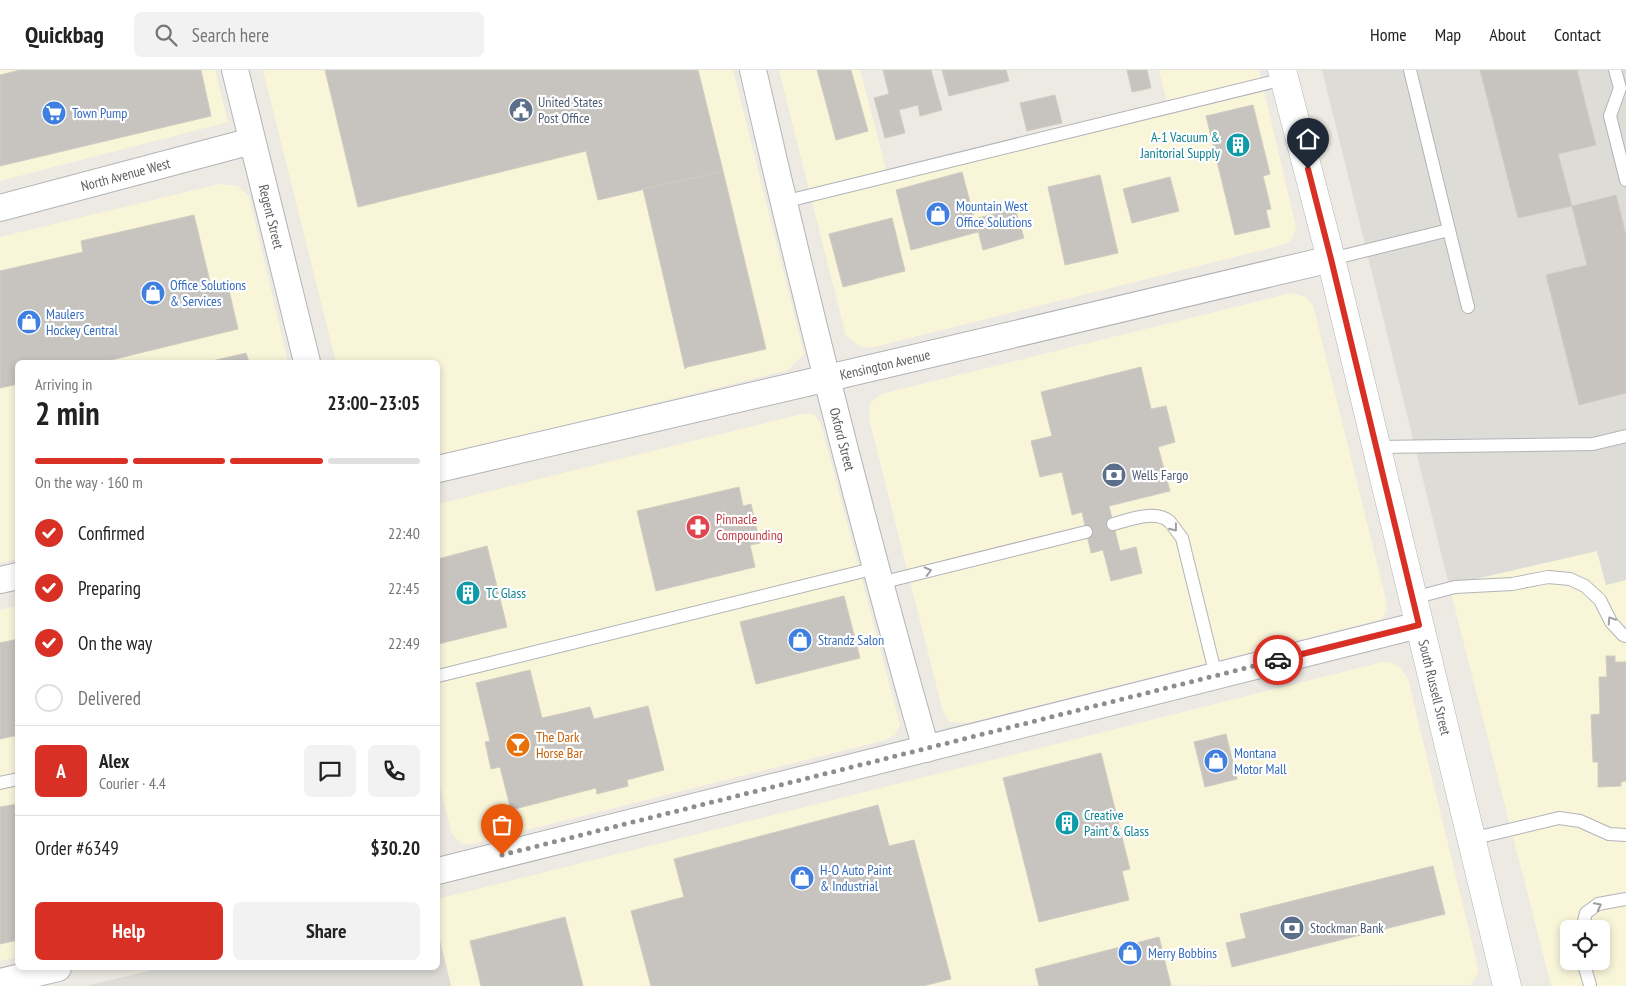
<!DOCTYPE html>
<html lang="en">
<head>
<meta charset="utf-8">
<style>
  :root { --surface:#fff; --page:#f2f2f2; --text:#222; --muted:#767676; --line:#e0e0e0; --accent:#d93025 }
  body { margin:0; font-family:"PT Sans Narrow",sans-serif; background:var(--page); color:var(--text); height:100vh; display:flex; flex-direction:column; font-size:19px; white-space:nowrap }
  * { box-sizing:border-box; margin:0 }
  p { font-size:16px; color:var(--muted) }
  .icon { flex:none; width:28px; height:28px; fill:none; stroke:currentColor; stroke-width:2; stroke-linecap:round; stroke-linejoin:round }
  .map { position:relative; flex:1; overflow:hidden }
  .sheet { position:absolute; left:15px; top:290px; width:425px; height:610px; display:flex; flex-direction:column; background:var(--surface); border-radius:8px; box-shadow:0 2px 8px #0003 }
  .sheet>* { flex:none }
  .controls { position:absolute; left:1560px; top:850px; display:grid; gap:10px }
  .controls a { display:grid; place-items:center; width:50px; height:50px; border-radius:8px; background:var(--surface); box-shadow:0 2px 8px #0003; font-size:25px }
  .pin { position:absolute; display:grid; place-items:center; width:42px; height:42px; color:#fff; margin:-51px -21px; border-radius:50% 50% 50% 0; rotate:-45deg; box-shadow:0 0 5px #0007 }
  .pin .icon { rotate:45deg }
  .courier { position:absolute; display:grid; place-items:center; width:50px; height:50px; margin:-25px; border:4px solid #d93025; border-radius:50%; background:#fff; color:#222; box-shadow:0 1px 6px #0007 }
  .overview em { font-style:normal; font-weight:700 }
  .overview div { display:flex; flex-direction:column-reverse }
  .overview { display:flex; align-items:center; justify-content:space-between; height:85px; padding:0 20px }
  h1 { font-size:32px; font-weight:700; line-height:38px }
  .bar { display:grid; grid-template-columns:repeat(4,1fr); gap:8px 5px; align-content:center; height:60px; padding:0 20px }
  .bar i { height:6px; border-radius:4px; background:var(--line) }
  .bar .current { background:var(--accent) }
  .bar p { grid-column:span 4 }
  .line { display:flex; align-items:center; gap:12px; padding:0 20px; border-top:1px solid var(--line) }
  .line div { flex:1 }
  .round { display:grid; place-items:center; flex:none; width:52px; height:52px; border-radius:8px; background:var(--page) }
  ol { padding:0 20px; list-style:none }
  li { display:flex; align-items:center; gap:15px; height:55px }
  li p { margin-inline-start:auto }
  li .icon { padding:5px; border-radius:50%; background:var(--accent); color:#fff; stroke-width:4 }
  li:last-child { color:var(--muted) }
  li i { width:28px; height:28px; border:2px solid var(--line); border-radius:50% }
  .primary-button { display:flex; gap:10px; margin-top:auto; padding:10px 20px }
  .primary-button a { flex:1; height:58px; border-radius:8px; background:var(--accent); color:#fff; font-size:20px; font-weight:700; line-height:58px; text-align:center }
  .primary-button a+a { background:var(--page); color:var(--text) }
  header { display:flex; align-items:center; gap:30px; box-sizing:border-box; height:70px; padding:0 25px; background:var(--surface); border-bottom:1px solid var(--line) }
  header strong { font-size:24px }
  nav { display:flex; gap:28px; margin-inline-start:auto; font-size:18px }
  .search { width:350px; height:45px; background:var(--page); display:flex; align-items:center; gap:12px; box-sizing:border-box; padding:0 18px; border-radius:8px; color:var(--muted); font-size:19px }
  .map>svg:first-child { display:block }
  .commercial { fill:#f9f5d9; fill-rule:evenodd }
  .industrial { fill:#dddcd7 }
  .building { fill:#c7c4bf; stroke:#d0ccc1 }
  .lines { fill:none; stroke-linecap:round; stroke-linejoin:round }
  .lane-casing { stroke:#b3b4b8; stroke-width:14 }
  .street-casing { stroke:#b3b4b8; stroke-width:28 }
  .secondary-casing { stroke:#b4b6bb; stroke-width:29 }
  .lane { stroke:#fff; stroke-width:12 }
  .street { stroke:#fff; stroke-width:26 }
  .secondary { stroke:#fff; stroke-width:28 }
  .oneway { stroke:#9d9ea0 }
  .done { stroke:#8e8e8e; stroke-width:5; stroke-dasharray:0 9 }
  .route { stroke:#d93025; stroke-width:6 }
  .labels { text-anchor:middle; stroke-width:4.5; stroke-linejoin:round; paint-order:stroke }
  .service-label { font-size:14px; fill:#4e5e75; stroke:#fff; text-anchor:start }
  .shop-label { font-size:14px; fill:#366cbe; stroke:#fff; text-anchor:start }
  .culture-label { font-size:14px; fill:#0d838f; stroke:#fff; text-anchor:start }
  .street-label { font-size:14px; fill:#5b5d61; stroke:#fff }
  .health-label { font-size:14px; fill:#be3a42; stroke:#fff; text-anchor:start }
  .food-label { font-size:14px; fill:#c56008; stroke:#fff; text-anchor:start }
</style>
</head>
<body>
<header>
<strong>Quickbag</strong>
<div class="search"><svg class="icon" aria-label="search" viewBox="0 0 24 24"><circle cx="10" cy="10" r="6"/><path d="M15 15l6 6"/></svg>Search here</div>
<nav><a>Home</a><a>Map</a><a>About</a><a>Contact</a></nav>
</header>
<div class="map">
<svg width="1626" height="916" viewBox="0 0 1626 916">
  <rect width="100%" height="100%" fill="#eceae2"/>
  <!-- commercial -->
  <g class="commercial">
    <path d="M0,0H215L228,52L0,111Z"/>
    <path d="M263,0H733L804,284L788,300L438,387V292H336Z"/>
    <path d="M779,0H860L888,106L1168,37L1159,0H1259L1296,157L1293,167L1289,172L1279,176L870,278L859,276L846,266Z"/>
    <path d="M219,114L238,116L249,126L288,292H18L17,489L0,493V167Z"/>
    <path d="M1291,223L1306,227L1313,235L1386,530L1387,539L1382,549L968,653L949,652L943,642L869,349L870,333L881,324Z"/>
    <path d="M801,344H814L821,354L900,655L895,665L886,670L471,774H461L452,764L438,708V434Z"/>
    <path d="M1597,481L1606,515L1626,510V916H1551L1449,515ZM1569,859H1601V891H1569Z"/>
    <path d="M17,536L18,887L0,891V540Z"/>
    <path d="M1382,592L1392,593L1401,598L1408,609L1479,902L1470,915L451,916L438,862V829Z"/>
  </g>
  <!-- industrial -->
  <g class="industrial">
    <path d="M1322,0H1626V510L1606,515L1597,481L1449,515Z"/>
    <path d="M438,862L451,916H86L160,898H438Z"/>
  </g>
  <!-- building -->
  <g class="building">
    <path d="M20,0H201L211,46L0,96V5Z"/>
    <path d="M325,0H698L723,101L598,130L586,81L358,137Z"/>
    <path d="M817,0H851L868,61L836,70Z"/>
    <path d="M883,0H931L942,40L920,46L918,35L899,40L905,63L885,68L874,28L889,24Z"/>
    <path d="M942,0H1006L1009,11L949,26Z"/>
    <path d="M1127,0H1147L1151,18L1132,22Z"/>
    <path d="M1480,0H1577L1596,75L1558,84L1572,136L1518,148Z"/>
    <path d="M1055,25L1062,53L1027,61L1020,33Z"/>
    <path d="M1253,35L1270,104L1263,106L1271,139L1266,140L1270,157L1235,165L1206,46Z"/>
    <path d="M723,101L766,279L687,297L685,299L643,119Z"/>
    <path d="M962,102L978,162L911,180L896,120Z"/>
    <path d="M1100,105L1118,183L1065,195L1048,117Z"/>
    <path d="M1170,107L1179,141L1132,153L1123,119Z"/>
    <path d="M1616,125L1626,165V323L1579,335L1546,205L1587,195L1572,136Z"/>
    <path d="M1015,138L1024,168L983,180L975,149Z"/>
    <path d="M194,145L212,220L228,216L238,259L103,292H18V314L0,318V201L83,182L81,171Z"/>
    <path d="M892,148L905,201L843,217L829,164Z"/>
    <path d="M246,283L249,292H208Z"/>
    <path d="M1141,297L1151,339L1166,336L1175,372L1158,377L1170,421L1109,436L1120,481L1136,477L1142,503L1111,511L1103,480L1091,483L1082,442L1072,445L1062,402L1040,407L1031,371L1052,366L1041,322Z"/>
    <path d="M739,417L743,436L751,434L760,473L750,475L755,497L656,521L637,441Z"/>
    <path d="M487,476L507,557L438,574V489Z"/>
    <path d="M844,526L860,588L756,614L740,552Z"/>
    <path d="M18,569V665L0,669V573Z"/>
    <path d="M1606,586H1615V592H1626V711L1621,712V716L1598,717V692H1593L1591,645L1600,644L1599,607H1607Z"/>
    <path d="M530,600L542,648L590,637L594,649L648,636L664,700L627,710L628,716L597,724L596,718L511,740L500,697L491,699L485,672L490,671L476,613Z"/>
    <path d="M1226,664L1237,709L1205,717L1194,672Z"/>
    <path d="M1101,683L1130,799L1122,801L1129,830L1039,852L1003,708Z"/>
    <path d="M18,734V870L0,874V737Z"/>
    <path d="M878,735L889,776L914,770L951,909L923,916H651L631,841L684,827L674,789Z"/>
    <path d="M1433,796L1445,844L1232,897L1226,873L1246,868L1240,844Z"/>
    <path d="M565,847L583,916H481L470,871Z"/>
    <path d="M1159,867L1171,916H1039L1035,899Z"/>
  </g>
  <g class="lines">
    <defs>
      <g id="lane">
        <path d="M1615,0L1620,18L1610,46L1626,110"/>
        <path d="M783,132L1284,9"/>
        <path d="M1449,160L1468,237"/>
        <path d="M1331,189L1449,160L1410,0"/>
        <path d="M1377,377L1593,374L1626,366"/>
        <path d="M1113,454C1129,450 1156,439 1170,452C1174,457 1178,463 1182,468L1216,606"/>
        <path d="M880,513L1086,462"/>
        <path d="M1413,528L1455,517L1512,514L1548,507L1570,509L1585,516L1600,530L1611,552L1623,565L1626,566"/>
        <path d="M438,606L876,498"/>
        <path d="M0,713L18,709"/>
        <path d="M1471,769L1559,748L1580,751L1609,764L1626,765"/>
        <path d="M1582,859L1586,843L1598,834L1626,829"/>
        <path d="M1583,891L1590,915"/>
      </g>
      <g id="street">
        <path id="s1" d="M235,0L307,292"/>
        <path id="s2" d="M753,0C805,228 862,454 926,679"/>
        <path id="s3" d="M0,138L252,71"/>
        <path id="s4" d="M438,399L918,287L1331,189"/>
        <path d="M0,510L18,506"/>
        <path d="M438,801L1419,555"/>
        <path d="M0,912L58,898"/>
      </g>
      <g id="secondary">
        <path id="s5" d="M1282,0L1331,189L1507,916"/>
      </g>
    </defs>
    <!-- lane casing -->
    <use href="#lane" class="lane-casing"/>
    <!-- street casing -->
    <use href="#street" class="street-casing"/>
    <!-- secondary casing -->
    <use href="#secondary" class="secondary-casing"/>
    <!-- lane -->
    <use href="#lane" class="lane"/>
    <!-- street -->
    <use href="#street" class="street"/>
    <!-- secondary -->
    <use href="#secondary" class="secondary"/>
  </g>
  <!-- one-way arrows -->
  <defs><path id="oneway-chevron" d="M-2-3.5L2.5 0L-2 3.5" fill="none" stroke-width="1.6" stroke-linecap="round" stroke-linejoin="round" transform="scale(1.25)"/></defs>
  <g class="oneway">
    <use href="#oneway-chevron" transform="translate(1174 458) rotate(52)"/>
    <use href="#oneway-chevron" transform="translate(928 501) rotate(-14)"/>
    <use href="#oneway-chevron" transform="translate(1611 550) rotate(-123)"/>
    <use href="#oneway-chevron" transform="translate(1598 836) rotate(-27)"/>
  </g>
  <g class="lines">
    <!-- done -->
    <path class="done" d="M502,785L1278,590"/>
    <!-- route -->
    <path class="route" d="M1278,590L1419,555L1331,189L1308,99"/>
  </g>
  <!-- icons -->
  <defs>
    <symbol id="civic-disc" viewBox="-11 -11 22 22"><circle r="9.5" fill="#5c6f8a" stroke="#fff"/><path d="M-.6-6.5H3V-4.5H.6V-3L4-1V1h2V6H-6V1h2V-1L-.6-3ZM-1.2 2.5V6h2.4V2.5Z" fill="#fff"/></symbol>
    <symbol id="supermarket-disc" viewBox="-11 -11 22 22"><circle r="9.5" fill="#3f7fe0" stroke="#fff"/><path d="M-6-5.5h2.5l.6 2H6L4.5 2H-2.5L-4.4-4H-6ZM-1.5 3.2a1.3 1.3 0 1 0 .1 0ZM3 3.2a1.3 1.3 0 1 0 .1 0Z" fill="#fff"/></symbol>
    <symbol id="building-disc" viewBox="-11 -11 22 22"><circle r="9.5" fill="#0f9aa8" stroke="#fff"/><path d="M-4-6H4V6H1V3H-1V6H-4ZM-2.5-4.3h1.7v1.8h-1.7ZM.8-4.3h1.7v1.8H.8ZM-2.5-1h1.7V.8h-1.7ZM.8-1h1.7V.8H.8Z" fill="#fff"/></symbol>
    <symbol id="shop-disc" viewBox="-11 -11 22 22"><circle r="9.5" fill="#3f7fe0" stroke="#fff"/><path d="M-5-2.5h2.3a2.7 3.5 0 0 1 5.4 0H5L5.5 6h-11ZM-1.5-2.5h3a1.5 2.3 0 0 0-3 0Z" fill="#fff"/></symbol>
    <symbol id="bank-disc" viewBox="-11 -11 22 22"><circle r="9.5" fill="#5c6f8a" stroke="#fff"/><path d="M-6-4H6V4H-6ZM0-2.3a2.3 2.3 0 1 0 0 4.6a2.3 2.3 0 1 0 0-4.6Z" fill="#fff"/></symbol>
    <symbol id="pharmacy-disc" viewBox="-11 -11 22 22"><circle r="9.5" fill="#e0444e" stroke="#fff"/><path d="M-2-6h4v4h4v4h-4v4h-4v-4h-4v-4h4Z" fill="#fff"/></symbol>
    <symbol id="bar-disc" viewBox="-11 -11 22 22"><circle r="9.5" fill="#e8710a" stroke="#fff"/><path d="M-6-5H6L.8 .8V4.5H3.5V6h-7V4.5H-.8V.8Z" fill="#fff"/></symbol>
  </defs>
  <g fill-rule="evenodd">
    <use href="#civic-disc" x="507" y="26" width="28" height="28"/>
    <use href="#supermarket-disc" x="40" y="29" width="28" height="28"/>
    <use href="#building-disc" x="1224" y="61" width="28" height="28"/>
    <use href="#shop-disc" x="924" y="130" width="28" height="28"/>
    <use href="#shop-disc" x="139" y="209" width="28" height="28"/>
    <use href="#shop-disc" x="15" y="238" width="28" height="28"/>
    <use href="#bank-disc" x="1100" y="391" width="28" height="28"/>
    <use href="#pharmacy-disc" x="684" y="443" width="28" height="28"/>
    <use href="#building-disc" x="454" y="509" width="28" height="28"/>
    <use href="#shop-disc" x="786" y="556" width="28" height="28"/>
    <use href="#bar-disc" x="504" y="661" width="28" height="28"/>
    <use href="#shop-disc" x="1202" y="677" width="28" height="28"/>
    <use href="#building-disc" x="1053" y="739" width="28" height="28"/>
    <use href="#shop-disc" x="788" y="794" width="28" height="28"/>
    <use href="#bank-disc" x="1278" y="844" width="28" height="28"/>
    <use href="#shop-disc" x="1116" y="869" width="28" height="28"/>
  </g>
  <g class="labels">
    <!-- service labels -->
    <g class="service-label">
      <text x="538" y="37">United States<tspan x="538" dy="16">Post Office</tspan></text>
      <text x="1132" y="410">Wells Fargo</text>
      <text x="1310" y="863">Stockman Bank</text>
    </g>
    <!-- shop labels -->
    <g class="shop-label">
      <text x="72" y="48">Town Pump</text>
      <text x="956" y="141">Mountain West<tspan x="956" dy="16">Office Solutions</tspan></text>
      <text x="170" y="220">Office Solutions<tspan x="170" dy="16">&amp; Services</tspan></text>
      <text x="46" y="249">Maulers<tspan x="46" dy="16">Hockey Central</tspan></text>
      <text x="818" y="575">Strandz Salon</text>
      <text x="1234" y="688">Montana<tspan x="1234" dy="16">Motor Mall</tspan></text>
      <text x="820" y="805">H-O Auto Paint<tspan x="820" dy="16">&amp; Industrial</tspan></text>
      <text x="1148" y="888">Merry Bobbins</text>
    </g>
    <!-- culture labels -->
    <g class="culture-label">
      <text x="1220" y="72" text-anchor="end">A-1 Vacuum &amp;<tspan x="1220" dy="16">Janitorial Supply</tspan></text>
      <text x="486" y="528">TC Glass</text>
      <text x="1084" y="750">Creative<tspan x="1084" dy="16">Paint &amp; Glass</tspan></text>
    </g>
    <!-- street labels -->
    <g class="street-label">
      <text dy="5" stroke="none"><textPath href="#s3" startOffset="130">North Avenue West</textPath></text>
      <text dy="5" stroke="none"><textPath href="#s1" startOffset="151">Regent Street</textPath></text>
      <text dy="5" stroke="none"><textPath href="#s4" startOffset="459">Kensington Avenue</textPath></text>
      <text dy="5" stroke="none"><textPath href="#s2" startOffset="380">Oxford Street</textPath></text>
      <text dy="5" stroke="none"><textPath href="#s5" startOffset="636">South Russell Street</textPath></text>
    </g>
    <!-- health labels -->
    <g class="health-label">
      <text x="716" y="454">Pinnacle<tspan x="716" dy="16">Compounding</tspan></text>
    </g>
    <!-- food labels -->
    <g class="food-label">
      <text x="536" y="672">The Dark<tspan x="536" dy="16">Horse Bar</tspan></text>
    </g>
  </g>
</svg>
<div class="controls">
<a><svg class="icon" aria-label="locate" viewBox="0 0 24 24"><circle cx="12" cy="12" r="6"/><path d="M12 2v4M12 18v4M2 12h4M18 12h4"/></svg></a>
</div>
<div class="pin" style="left:502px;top:785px;background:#ea580c"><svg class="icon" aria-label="bag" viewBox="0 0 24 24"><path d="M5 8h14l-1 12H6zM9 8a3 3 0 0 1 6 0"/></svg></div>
<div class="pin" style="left:1308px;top:99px;background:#1f2937"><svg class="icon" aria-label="home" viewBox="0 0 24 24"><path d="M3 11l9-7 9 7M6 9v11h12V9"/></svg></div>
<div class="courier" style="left:1278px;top:590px"><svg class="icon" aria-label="car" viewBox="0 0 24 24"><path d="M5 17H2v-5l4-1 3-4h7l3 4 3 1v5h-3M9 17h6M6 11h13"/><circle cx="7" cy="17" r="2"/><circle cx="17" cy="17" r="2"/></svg></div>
<section class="sheet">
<div class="overview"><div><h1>2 min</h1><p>Arriving in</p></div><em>23:00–23:05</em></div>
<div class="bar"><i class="current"></i><i class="current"></i><i class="current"></i><i></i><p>On the way · 160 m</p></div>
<ol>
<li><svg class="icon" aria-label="check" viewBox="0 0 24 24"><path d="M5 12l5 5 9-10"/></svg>Confirmed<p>22:40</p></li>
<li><svg class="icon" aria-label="check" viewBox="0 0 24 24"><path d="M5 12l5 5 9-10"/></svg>Preparing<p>22:45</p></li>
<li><svg class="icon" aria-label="check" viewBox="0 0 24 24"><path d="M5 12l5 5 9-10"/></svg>On the way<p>22:49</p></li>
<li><i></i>Delivered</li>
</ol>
<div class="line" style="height:90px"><b class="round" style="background:var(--accent);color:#fff">A</b><div><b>Alex</b><p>Courier · 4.4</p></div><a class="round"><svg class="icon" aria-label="chat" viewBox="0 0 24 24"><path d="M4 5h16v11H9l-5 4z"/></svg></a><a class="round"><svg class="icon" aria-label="phone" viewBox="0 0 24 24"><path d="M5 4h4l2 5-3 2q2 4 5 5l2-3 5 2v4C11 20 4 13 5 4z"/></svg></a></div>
<div class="line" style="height:65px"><div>Order #6349</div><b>$30.20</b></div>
<div class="primary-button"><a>Help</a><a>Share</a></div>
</section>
</div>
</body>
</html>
